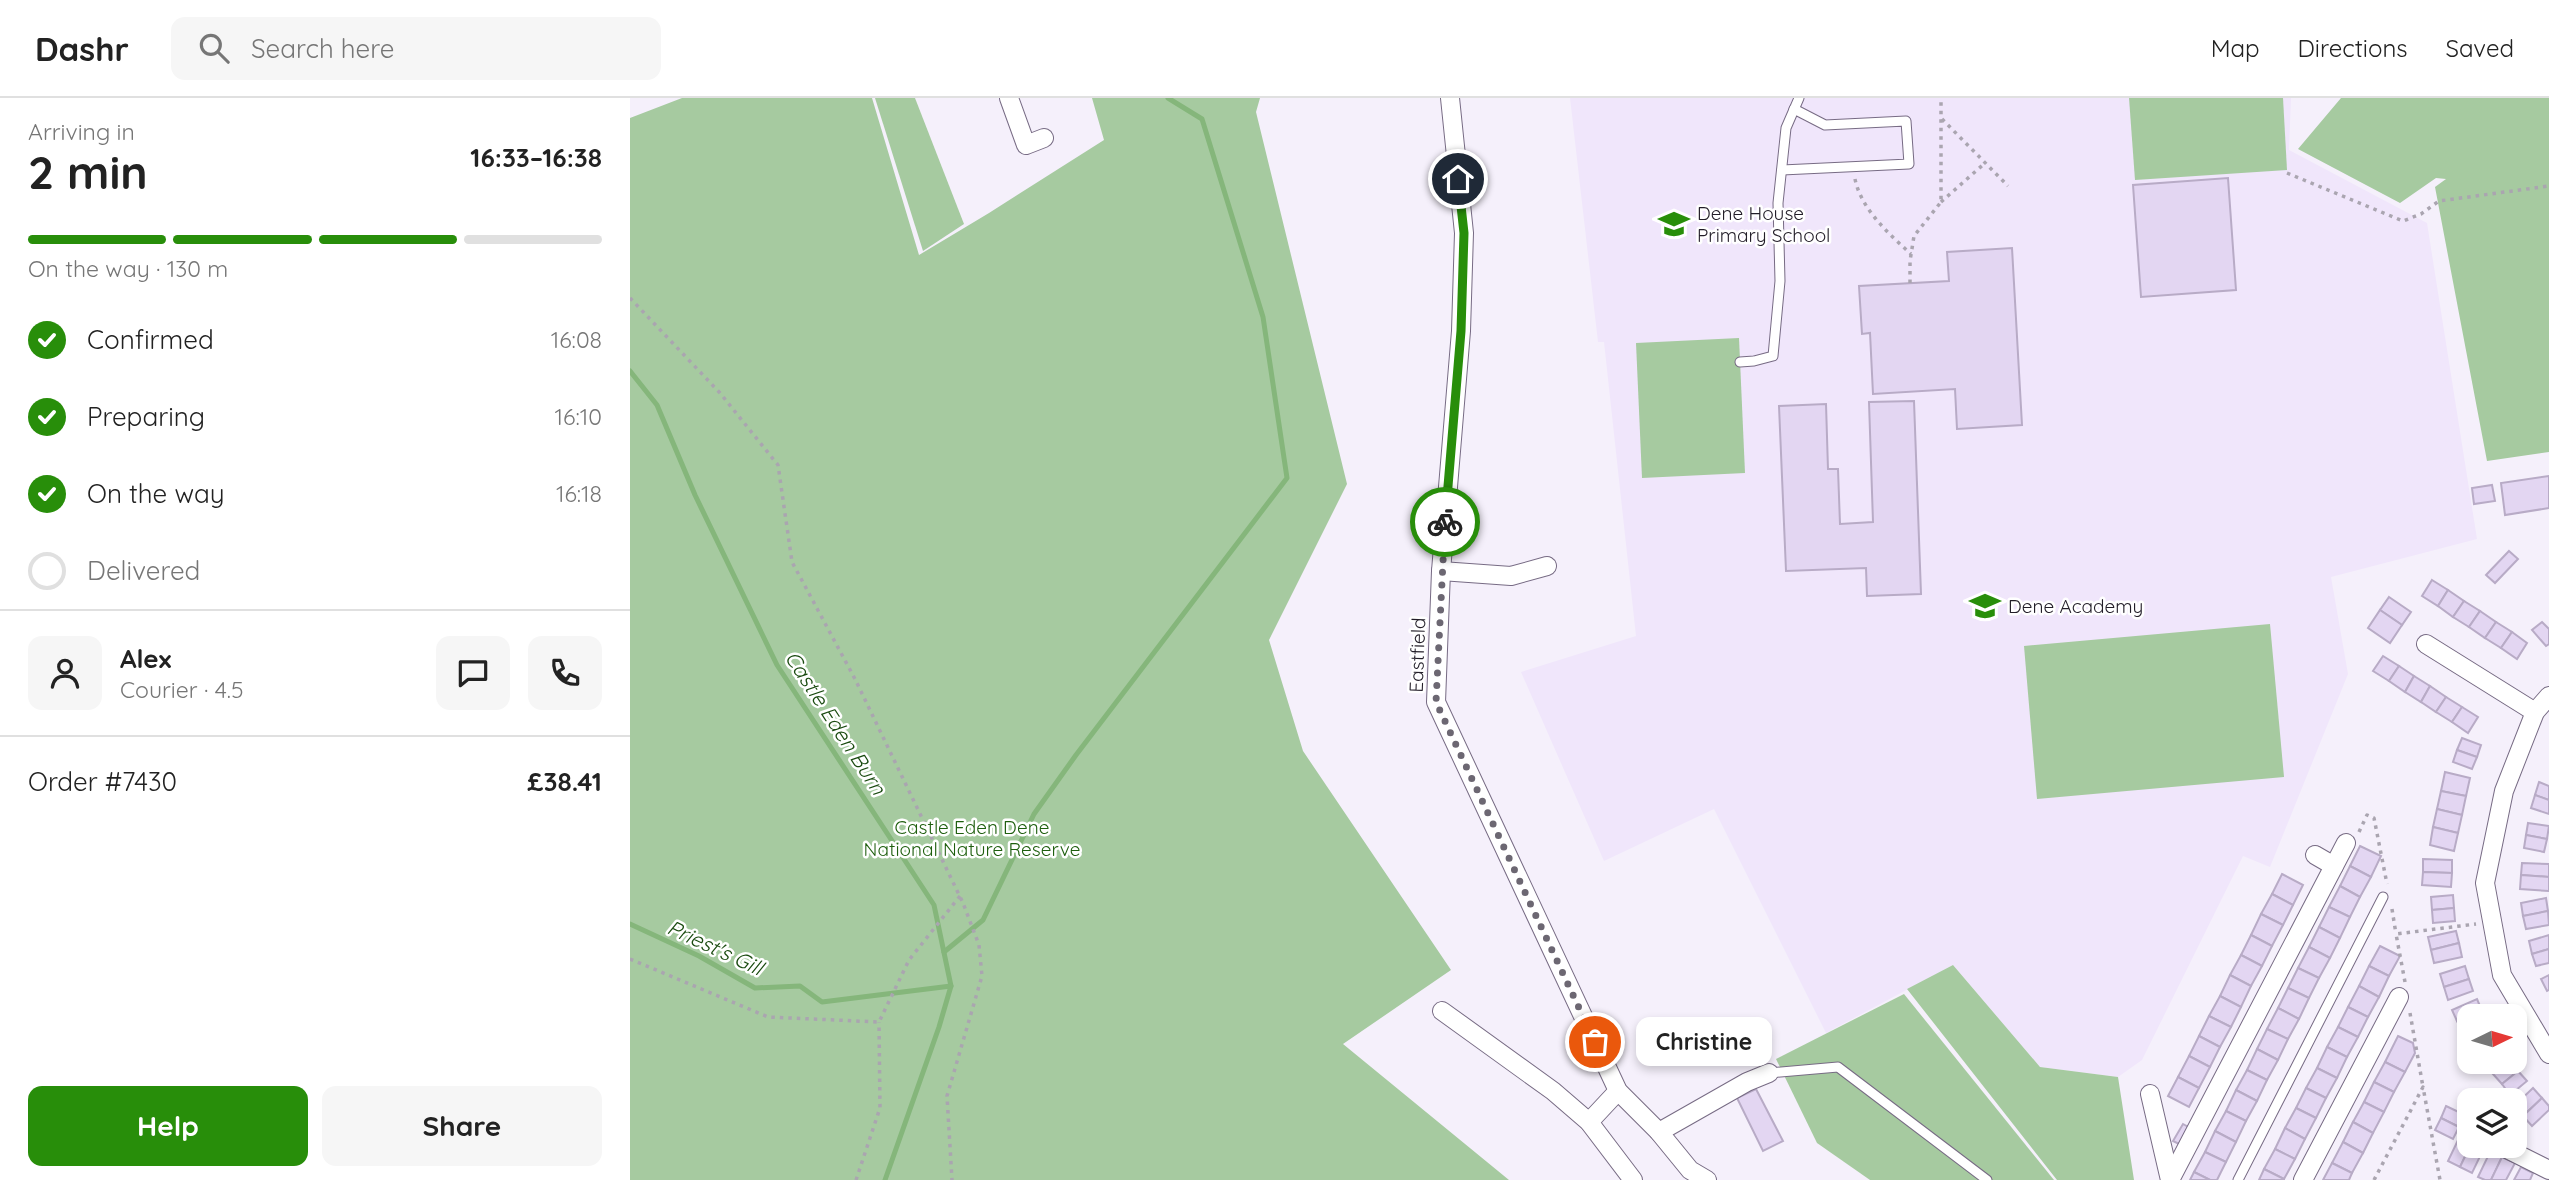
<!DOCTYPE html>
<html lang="en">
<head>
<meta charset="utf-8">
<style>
  :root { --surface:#fff; --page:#f6f6f6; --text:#222; --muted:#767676; --line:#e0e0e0; --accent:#288e0a }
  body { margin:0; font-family:Quicksand,sans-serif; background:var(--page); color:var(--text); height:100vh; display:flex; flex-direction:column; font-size:26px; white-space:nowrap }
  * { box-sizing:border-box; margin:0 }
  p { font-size:23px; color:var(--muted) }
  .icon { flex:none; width:38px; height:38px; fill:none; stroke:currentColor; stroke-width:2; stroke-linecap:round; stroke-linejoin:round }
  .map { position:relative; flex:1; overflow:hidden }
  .side { display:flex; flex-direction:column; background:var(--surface); width:630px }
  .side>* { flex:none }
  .needle { width:46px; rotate:85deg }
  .fabs { position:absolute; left:1827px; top:906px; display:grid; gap:14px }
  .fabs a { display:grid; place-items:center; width:70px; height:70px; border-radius:14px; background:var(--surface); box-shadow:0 4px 10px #0003; font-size:35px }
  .pin { position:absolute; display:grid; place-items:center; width:60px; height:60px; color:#fff; margin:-30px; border:4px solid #fff; border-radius:50%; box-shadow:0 2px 7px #0007 }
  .courier { position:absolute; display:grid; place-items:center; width:70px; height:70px; margin:-35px; border:5px solid #288e0a; border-radius:50%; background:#fff; color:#222; box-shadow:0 2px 9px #0007 }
  .bubble { position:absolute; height:49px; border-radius:14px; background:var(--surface); box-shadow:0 4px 10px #0003; font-size:23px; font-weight:800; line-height:49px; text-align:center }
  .overview em { font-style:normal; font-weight:800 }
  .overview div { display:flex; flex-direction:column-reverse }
  .overview { display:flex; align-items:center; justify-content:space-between; height:119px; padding:0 28px }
  h1 { font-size:46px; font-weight:800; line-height:52px }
  .bar { display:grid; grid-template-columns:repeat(4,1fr); gap:10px 7px; align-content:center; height:84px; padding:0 28px }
  .bar i { height:9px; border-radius:5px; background:var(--line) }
  .bar .selected { background:var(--accent) }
  .bar p { grid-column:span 4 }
  .line { display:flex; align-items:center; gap:18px; padding:0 28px; border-top:2px solid var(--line) }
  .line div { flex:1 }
  .round { display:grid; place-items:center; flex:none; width:74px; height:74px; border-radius:14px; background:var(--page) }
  ol { padding:0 28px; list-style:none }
  li { display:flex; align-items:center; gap:21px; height:77px }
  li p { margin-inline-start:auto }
  li .icon { padding:7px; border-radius:50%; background:var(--accent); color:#fff; stroke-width:4 }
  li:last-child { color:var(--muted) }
  li i { width:38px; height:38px; border:4px solid var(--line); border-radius:50% }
  .button { display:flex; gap:14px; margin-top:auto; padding:14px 28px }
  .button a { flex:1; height:80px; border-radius:14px; background:var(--accent); color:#fff; font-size:28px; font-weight:800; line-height:80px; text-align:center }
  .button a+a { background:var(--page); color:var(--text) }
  header { display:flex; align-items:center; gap:42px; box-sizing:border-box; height:98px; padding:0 35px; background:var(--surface); border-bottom:2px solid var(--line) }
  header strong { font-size:33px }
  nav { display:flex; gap:38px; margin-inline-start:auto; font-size:24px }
  .search { width:490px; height:63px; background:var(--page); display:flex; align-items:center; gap:18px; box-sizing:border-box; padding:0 24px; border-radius:14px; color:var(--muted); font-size:26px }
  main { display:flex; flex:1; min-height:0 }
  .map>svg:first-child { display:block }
  .built { fill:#f0e6fb }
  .green { fill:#a6caa0 }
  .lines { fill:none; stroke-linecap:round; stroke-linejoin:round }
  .stream { stroke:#85b67b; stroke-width:5 }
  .building { fill:#e3d6f2; stroke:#b8abc6; stroke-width:2 }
  .lane-casing { stroke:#776b84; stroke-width:11 }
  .street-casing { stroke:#776b84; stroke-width:20 }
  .path { stroke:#aaa5b0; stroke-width:3.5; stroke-dasharray:3.5 5; stroke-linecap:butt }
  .lane { stroke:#fff; stroke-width:9 }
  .street { stroke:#fff; stroke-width:18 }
  .done { stroke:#6c6772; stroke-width:7; stroke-dasharray:0 12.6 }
  .route { stroke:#288e0a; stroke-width:9 }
  .labels { text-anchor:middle; stroke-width:5; stroke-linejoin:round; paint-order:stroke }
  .poi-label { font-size:19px; fill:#221d28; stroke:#fff; text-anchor:start }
  .street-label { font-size:19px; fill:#221d28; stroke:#fff }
  .park-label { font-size:19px; fill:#1e5f0e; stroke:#fff }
  .water-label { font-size:21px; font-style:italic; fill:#1a4b10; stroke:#fff }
</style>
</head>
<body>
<header>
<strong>Dashr</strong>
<div class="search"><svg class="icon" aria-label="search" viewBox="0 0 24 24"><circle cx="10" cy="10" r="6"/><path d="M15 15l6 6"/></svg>Search here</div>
<nav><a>Map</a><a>Directions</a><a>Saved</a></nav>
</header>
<main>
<section class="side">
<div class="overview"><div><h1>2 min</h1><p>Arriving in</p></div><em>16:33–16:38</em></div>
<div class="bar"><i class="selected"></i><i class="selected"></i><i class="selected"></i><i></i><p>On the way · 130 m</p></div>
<ol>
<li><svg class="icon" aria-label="check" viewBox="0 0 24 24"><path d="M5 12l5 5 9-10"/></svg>Confirmed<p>16:08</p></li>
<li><svg class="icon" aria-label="check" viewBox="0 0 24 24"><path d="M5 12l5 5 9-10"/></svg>Preparing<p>16:10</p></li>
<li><svg class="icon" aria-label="check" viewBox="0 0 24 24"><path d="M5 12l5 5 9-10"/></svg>On the way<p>16:18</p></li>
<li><i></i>Delivered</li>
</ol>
<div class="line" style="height:126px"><a class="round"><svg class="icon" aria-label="person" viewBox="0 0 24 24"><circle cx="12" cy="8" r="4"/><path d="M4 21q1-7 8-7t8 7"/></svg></a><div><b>Alex</b><p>Courier · 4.5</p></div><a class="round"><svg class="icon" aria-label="chat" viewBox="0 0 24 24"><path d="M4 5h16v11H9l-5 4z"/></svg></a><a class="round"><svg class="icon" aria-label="phone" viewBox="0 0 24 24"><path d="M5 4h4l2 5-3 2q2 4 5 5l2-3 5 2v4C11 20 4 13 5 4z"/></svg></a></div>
<div class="line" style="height:91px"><div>Order #7430</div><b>£38.41</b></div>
<div class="button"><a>Help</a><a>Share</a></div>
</section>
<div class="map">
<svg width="1919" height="1082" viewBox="0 0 1919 1082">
  <rect width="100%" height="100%" fill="#f5f0fb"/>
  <!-- built -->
  <path class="built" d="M940,0H1661L1659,52L1797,125L1847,441L1701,479L1718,576L1640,769L1613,758L1512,962L1488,979L1410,969L1323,867L1196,935L1084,711L974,763L891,574L1006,538L974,244H968Z"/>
  <!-- green -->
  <g class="green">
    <path d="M52,0H242L289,157L359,115L474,42L462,0H630L626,14L717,386L639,542L673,653L821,872L713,946L879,1082H0V20Z"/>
    <path d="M245,0H285L334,126L293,153Z"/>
    <path d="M1499,0H1653L1657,72L1505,82Z"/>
    <path d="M1711,0H1919V354L1857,363L1805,89L1816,81L1806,80L1770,105L1668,51Z"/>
    <path d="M1109,240L1115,375L1012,380L1006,245Z"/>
    <path d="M1640,526L1654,679L1407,701L1394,548Z"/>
    <path d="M1323,867L1410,969L1488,979L1504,1082H1427L1277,891Z"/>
    <path d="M1274,896L1424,1082H1240L1187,1045L1146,961Z"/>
  </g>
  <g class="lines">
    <!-- stream -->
    <g class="stream">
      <path d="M0,273L27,307L65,397L147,567L304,807L321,888L309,929L255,1082"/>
      <path d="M0,826L69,858L125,890L170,888L192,904L321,888"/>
      <path d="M314,854L353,822L404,716L446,657L657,380L633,219L572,21L538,0"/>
    </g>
  </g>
  <!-- building -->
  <g class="building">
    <path d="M1598,80L1606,192L1511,199L1503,87Z"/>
    <path d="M1382,150L1392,327L1327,331L1325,291L1243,296L1240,235L1232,236L1229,188L1319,183L1317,154Z"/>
    <path d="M1284,303L1291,496L1237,498L1236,470L1156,473L1149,308L1196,306L1198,371H1208L1210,426L1243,424L1239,304Z"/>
    <path d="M1919,378V410L1875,417L1871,385Z"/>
    <path d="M1862,387L1865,403L1844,406L1842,390Z"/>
    <path d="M1879,453L1888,461L1865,485L1856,477Z"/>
    <path d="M1802,482L1818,492L1808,508L1792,498Z"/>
    <path d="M1818,492L1834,503L1823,519L1808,508Z"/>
    <path d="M1759,499L1781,514L1772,527L1750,512Z"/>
    <path d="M1834,503L1850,513L1839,529L1823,519Z"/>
    <path d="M1750,512L1772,527L1760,545L1738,530Z"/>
    <path d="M1850,513L1866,524L1855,540L1839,529Z"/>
    <path d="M1866,524L1882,534L1871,550L1855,540Z"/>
    <path d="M1912,524L1919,531V546L1916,548L1902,532Z"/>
    <path d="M1882,534L1897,545L1887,561L1871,550Z"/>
    <path d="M1753,558L1769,568L1759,583L1743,573Z"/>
    <path d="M1769,568L1784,578L1775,594L1759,583Z"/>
    <path d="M1784,578L1800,588L1791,604L1775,594Z"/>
    <path d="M1800,588L1816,599L1806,614L1791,604Z"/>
    <path d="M1816,599L1832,609L1822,624L1806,614Z"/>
    <path d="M1832,609L1848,619L1838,635L1822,624Z"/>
    <path d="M1832,640L1851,647L1847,659L1827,652Z"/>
    <path d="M1827,652L1847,659L1842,671L1823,664Z"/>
    <path d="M1815,674L1840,680L1836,698L1811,693Z"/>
    <path d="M1909,684L1919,688V702L1905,697Z"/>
    <path d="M1811,693L1836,698L1832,717L1807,711Z"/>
    <path d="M1905,697L1919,702V716L1901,710Z"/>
    <path d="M1807,711L1832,717L1828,735L1803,729Z"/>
    <path d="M1898,725L1919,728L1917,741L1896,737Z"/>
    <path d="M1803,729L1828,735L1824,753L1800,747Z"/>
    <path d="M1896,737L1917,741L1914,754L1894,750Z"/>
    <path d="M1730,748L1751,758L1741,779L1720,768Z"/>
    <path d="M1793,761L1822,762V775L1793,774Z"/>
    <path d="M1892,765L1919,766V779L1891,777Z"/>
    <path d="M1720,768L1741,779L1730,799L1710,788Z"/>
    <path d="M1793,774L1822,775L1821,789L1792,787Z"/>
    <path d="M1652,776L1673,787L1663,807L1642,796Z"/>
    <path d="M1891,777L1919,779V793L1890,791Z"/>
    <path d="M1710,788L1730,799L1720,819L1699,809Z"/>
    <path d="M1642,796L1663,807L1653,827L1631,816Z"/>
    <path d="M1823,797L1824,810L1802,812L1801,799Z"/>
    <path d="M1916,800L1918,813L1893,818L1891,805Z"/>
    <path d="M1699,809L1720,819L1710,840L1689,829Z"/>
    <path d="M1824,810L1825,823L1803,825L1802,812Z"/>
    <path d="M1918,813L1919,827L1896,831L1893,818Z"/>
    <path d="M1631,816L1653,827L1642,848L1621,837Z"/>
    <path d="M1689,829L1710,840L1700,860L1679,849Z"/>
    <path d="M1826,833L1829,845L1801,852L1798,839Z"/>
    <path d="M1621,837L1642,848L1632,868L1611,857Z"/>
    <path d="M1919,837V851L1902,856L1899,843Z"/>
    <path d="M1829,845L1832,859L1804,865L1801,852Z"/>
    <path d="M1750,848L1770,858L1759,878L1739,868Z"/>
    <path d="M1679,849L1700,860L1689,880L1668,870Z"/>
    <path d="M1919,851V865L1906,868L1902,856Z"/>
    <path d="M1611,857L1632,868L1621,888L1600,877Z"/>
    <path d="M1739,868L1759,878L1749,899L1729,888Z"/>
    <path d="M1835,868L1839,881L1814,889L1810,876Z"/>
    <path d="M1668,870L1689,880L1679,900L1658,890Z"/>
    <path d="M1600,877L1621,888L1611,909L1590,898Z"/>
    <path d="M1919,877V892L1917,893L1911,881Z"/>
    <path d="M1839,881L1843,893L1818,902L1814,889Z"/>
    <path d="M1729,888L1749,899L1738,919L1718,909Z"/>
    <path d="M1658,890L1679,900L1669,921L1648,910Z"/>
    <path d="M1590,898L1611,909L1601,929L1579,918Z"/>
    <path d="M1847,901L1852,913L1827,923L1822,912Z"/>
    <path d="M1718,909L1738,919L1728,939L1708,929Z"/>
    <path d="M1648,910L1669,921L1658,941L1637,931Z"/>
    <path d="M1852,913L1854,919H1839V933L1833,936L1827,923Z"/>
    <path d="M1579,918L1601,929L1590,949L1569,938Z"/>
    <path d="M1708,929L1728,939L1717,959L1697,949Z"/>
    <path d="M1637,931L1658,941L1648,962L1627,951Z"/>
    <path d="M1569,938L1590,949L1580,969L1559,958Z"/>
    <path d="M1768,938L1783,945L1785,955L1775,974L1755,964Z"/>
    <path d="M1697,949L1717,959L1707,980L1687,970Z"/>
    <path d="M1627,951L1648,962L1637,982L1617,972Z"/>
    <path d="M1559,958L1580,969L1569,990L1548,979Z"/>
    <path d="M1755,964L1775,974L1764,994L1744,984Z"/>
    <path d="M1877,964H1881L1888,973L1872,986L1863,976Z"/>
    <path d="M1687,970L1707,980L1696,1000L1676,990Z"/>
    <path d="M1617,972L1637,982L1627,1003L1606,992Z"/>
    <path d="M1888,973L1897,983L1880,997L1872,986Z"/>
    <path d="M1548,979L1569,990L1559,1009L1538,998Z"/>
    <path d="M1744,984L1764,994L1754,1014L1734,1004Z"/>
    <path d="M1676,990L1696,1000L1686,1020L1666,1010Z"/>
    <path d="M1903,990L1912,1000L1893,1018L1885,1007Z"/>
    <path d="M1126,991L1153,1043L1133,1053L1107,1000Z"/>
    <path d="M1606,992L1627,1003L1616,1023L1596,1013Z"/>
    <path d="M1912,1000L1919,1008V1012L1902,1028L1893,1018Z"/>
    <path d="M1734,1004L1754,1014L1743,1035L1723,1024Z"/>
    <path d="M1816,1008L1835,1017L1829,1029L1811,1020Z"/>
    <path d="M1666,1010L1686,1020L1675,1041L1655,1030Z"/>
    <path d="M1596,1013L1616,1023L1606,1044L1585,1033Z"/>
    <path d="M1811,1020L1829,1029L1823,1041L1805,1032Z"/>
    <path d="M1723,1024L1743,1035L1733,1055L1713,1044Z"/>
    <path d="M1553,1026L1560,1030L1551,1047L1543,1043Z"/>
    <path d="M1655,1030L1675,1041L1665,1061L1645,1051Z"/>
    <path d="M1585,1033L1606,1044L1596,1064L1575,1054Z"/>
    <path d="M1830,1038L1839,1043L1840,1048L1830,1069L1818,1063Z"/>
    <path d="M1713,1044L1733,1055L1722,1075L1702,1065Z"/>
    <path d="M1840,1048L1854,1050L1842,1075L1830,1069Z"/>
    <path d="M1645,1051L1665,1061L1654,1081L1634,1071Z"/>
    <path d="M1575,1054L1596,1064L1587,1082H1580L1564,1074Z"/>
    <path d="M1860,1054L1872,1059L1861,1082H1855L1848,1079Z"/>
    <path d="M1872,1059L1885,1065L1876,1082H1861Z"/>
    <path d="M1702,1065L1722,1075L1719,1082H1693Z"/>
    <path d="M1891,1069L1903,1075L1900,1082H1884Z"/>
    <path d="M1634,1071L1654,1081V1082H1629Z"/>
    <path d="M1564,1074L1580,1082H1560Z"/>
  </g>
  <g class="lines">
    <defs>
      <g id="lane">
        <path d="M1152,72L1279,66L1276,23L1195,27L1164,11"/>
        <path d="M1110,264L1124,263L1143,258L1150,183L1148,105L1156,30L1169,0"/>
        <path d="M1139,975L1208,969L1357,1082"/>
        <path d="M1608,1082L1753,799"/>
      </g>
      <g id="street">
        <path d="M379,0L396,47L414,40"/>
        <path d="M820,0L834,135L831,233L811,473L806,604L988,993L1029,1034L1060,1072L1077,1082"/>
        <path d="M811,473L881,478L917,468"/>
        <path d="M1796,546L1905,614"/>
        <path d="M1919,598L1905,614L1874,693L1855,785L1872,877L1919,956"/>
        <path d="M1685,757L1704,768"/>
        <path d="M812,913L923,993L959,1024L1003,1082"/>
        <path d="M1520,996L1540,1082"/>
        <path d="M959,1024L988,993"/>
        <path d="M1029,1034L1117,984L1139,975"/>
        <path d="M1871,1048L1919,1072"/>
        <path d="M1540,1082L1716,745"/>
        <path d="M1673,1082L1769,899"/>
      </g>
    </defs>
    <!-- lane casing -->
    <use href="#lane" class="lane-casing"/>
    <!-- street casing -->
    <use href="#street" class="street-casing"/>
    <!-- path -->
    <g class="path">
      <path d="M1312,21L1378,88"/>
      <path d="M1657,75L1773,123L1791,116L1809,103L1919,88"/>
      <path d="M1225,81C1231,111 1259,136 1281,156"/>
      <path d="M1311,104L1355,65"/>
      <path d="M1280,185V163L1284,138L1311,104V0"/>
      <path d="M0,200L90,295L148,367L162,464L225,581L333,805L349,847L352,878L317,998L322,1082"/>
      <path d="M1729,734L1737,717L1744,720L1757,786"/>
      <path d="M1762,811L1766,836"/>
      <path d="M0,861L138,919L249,924L279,862L330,798"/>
      <path d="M1775,884L1766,836L1846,826"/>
      <path d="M1780,915L1793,989"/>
      <path d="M226,1082L250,1010L249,924"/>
      <path d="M1744,1082L1793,989L1810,1082"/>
    </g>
    <!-- lane -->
    <use href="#lane" class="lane"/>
    <!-- street -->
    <use href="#street" class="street"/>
  </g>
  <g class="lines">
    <!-- done -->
    <path class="done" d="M815,424L806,604L965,944"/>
    <!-- route -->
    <path class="route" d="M815,424L831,233L834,135L828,81"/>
  </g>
  <!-- icons -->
  <defs>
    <symbol id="school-bare" viewBox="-9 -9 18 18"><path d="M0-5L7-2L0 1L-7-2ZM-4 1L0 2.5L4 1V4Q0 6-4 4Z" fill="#288e0a" stroke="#fff" stroke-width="2.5" paint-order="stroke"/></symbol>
  </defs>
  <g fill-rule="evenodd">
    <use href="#school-bare" x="1022" y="104" width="44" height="44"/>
    <use href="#school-bare" x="1333" y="486" width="44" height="44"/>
  </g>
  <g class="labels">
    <!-- poi labels -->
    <g class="poi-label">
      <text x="1067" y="122">Dene House<tspan x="1067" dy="22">Primary School</tspan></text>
      <text x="1378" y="515">Dene Academy</text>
    </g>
    <!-- street labels -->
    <g class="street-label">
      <text transform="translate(787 557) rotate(-88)" y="7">Eastfield</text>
    </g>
    <!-- park labels -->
    <g class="park-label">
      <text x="342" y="736">Castle Eden Dene<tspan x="342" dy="22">National Nature Reserve</tspan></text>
    </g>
    <!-- water labels -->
    <g class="water-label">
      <text transform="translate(205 625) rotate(57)" y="7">Castle Eden Burn</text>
      <text transform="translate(85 850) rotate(25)" y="7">Priest's Gill</text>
    </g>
  </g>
</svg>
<div class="fabs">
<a><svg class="needle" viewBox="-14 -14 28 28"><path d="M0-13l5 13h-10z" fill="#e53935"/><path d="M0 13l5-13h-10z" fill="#767676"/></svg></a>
<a><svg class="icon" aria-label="layers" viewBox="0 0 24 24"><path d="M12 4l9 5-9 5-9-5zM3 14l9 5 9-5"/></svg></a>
</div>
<div class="pin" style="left:965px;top:944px;background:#ea580c"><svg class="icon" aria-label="bag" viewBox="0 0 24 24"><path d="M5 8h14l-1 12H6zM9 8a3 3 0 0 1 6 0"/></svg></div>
<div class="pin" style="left:828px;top:81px;background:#1f2937"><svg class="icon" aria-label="home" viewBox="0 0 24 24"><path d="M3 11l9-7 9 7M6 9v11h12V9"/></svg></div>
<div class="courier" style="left:815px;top:424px"><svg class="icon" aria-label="bike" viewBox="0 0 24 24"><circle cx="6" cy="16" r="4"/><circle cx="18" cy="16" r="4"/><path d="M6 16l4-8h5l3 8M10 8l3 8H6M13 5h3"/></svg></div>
<div class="bubble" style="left:1006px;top:919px;width:136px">Christine</div>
</div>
</main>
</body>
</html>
